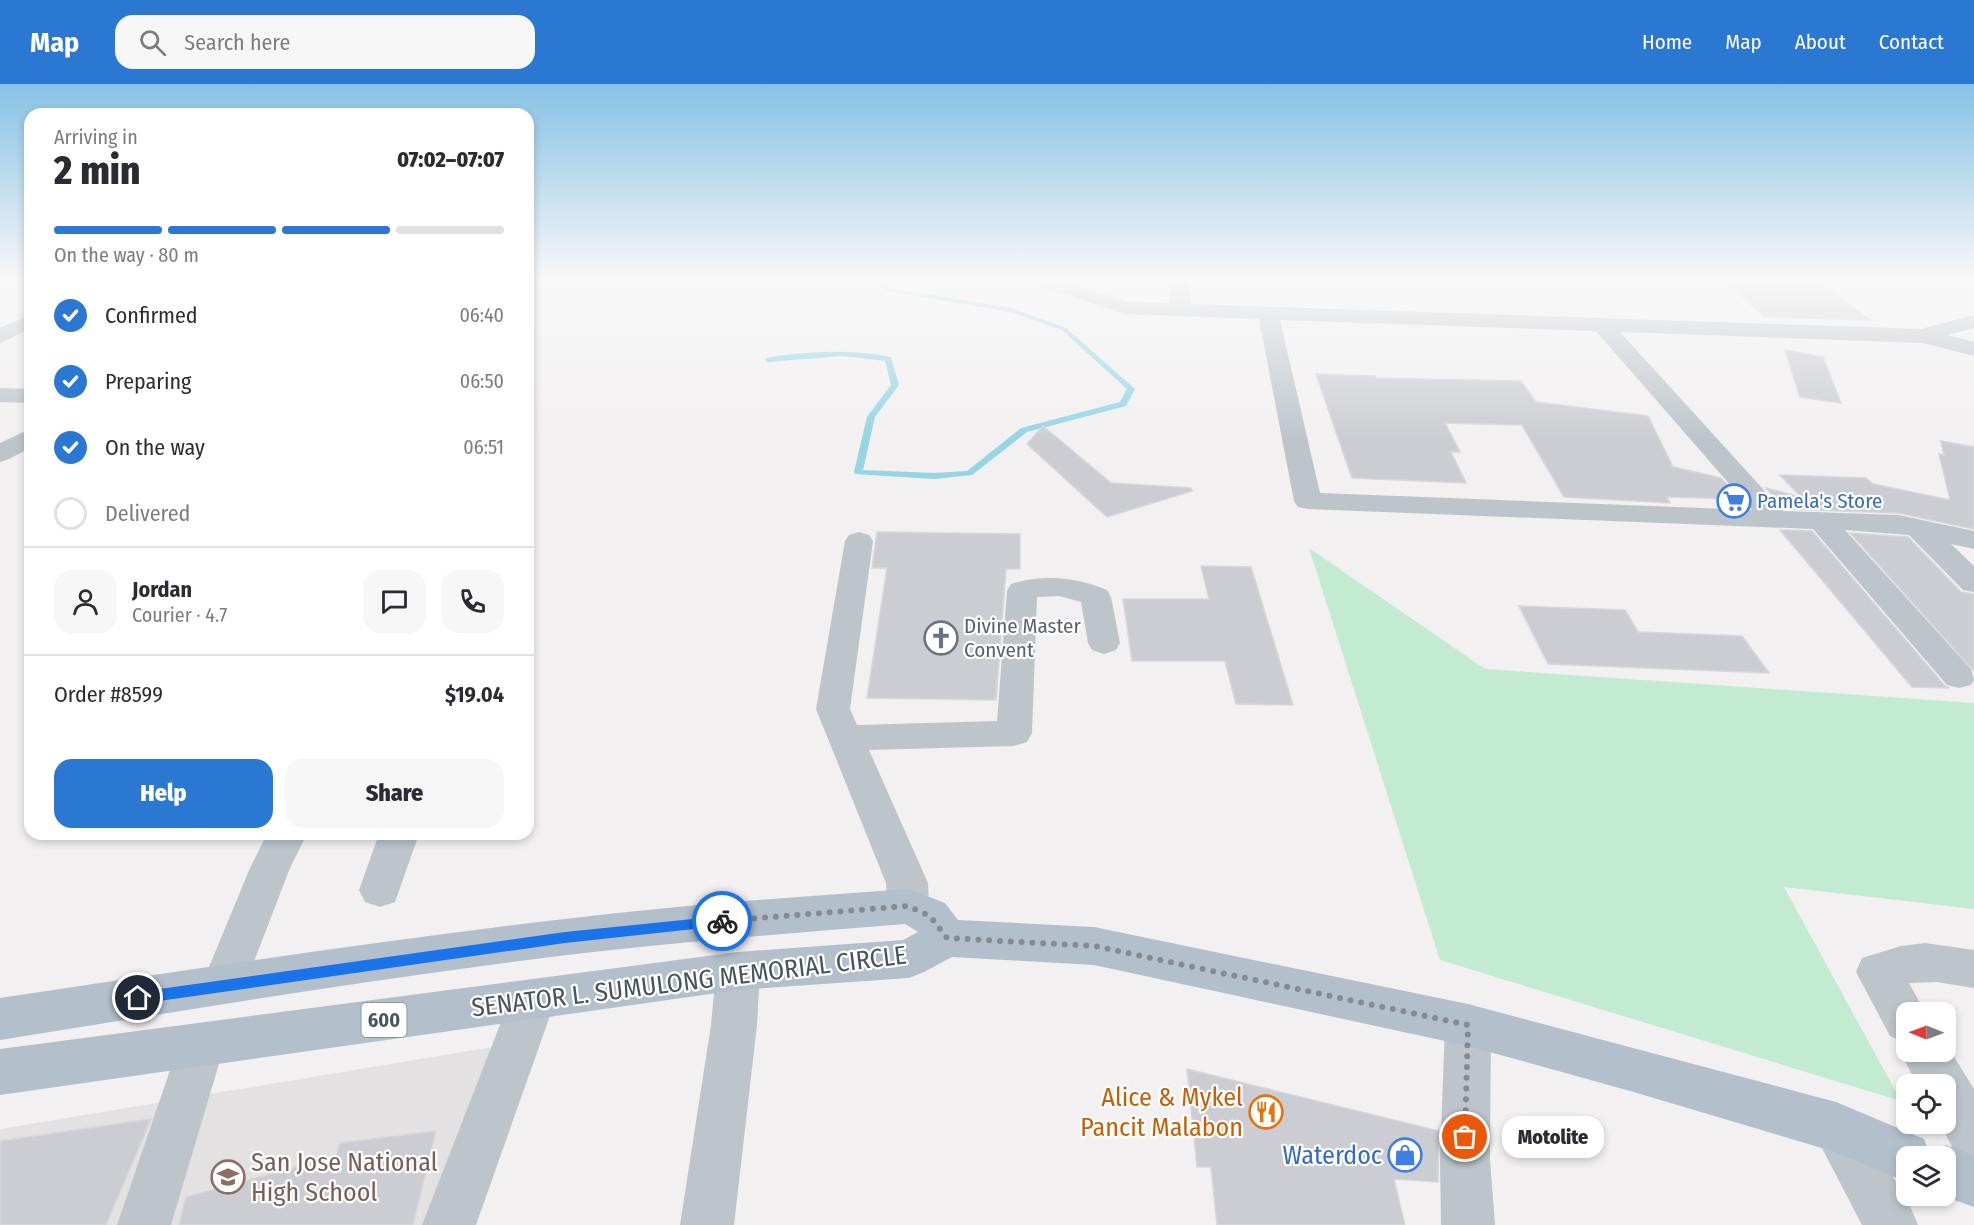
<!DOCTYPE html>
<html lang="en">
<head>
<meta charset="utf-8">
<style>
  :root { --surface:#fff; --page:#f7f7f7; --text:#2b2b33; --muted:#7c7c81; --line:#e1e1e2; --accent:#2b78d2 }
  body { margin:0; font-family:"Fira Sans Condensed",sans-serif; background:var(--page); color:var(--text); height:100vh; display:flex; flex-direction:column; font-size:22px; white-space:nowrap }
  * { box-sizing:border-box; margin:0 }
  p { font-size:20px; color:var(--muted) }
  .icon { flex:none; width:33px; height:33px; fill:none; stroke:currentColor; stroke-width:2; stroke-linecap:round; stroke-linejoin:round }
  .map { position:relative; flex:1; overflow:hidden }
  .details { position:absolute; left:24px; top:24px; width:510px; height:732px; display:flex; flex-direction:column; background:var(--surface); border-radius:18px; box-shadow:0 3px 9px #0003 }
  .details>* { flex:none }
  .needle { width:39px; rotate:271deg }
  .controls { position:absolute; left:1896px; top:918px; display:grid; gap:12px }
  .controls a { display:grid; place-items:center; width:60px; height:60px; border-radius:12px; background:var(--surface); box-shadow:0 3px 9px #0003; font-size:30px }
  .pin { position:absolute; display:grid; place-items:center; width:51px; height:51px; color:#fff; margin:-26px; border:3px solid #fff; border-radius:50%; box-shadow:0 2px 6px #0007 }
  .courier { position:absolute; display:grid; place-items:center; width:60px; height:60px; margin:-30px; border:4px solid #1a73e8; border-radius:50%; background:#fff; color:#222; box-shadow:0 2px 8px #0007 }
  .bubble { position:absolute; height:42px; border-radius:18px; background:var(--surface); box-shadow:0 3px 9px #0003; font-size:20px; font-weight:800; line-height:42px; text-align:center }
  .headline em { font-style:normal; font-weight:800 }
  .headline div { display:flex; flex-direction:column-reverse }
  .headline { display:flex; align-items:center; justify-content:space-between; height:102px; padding:0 30px }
  h1 { font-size:39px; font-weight:800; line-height:45px }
  .bar { display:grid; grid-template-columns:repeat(4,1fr); gap:9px 6px; align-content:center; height:72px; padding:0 30px }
  .bar i { height:8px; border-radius:4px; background:var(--line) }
  .bar .active { background:var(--accent) }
  .bar p { grid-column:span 4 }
  .line { display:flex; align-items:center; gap:15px; padding:0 30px; border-top:2px solid var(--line) }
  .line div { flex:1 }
  .round { display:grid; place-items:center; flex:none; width:63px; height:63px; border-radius:18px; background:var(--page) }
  ol { padding:0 30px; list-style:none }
  li { display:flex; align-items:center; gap:18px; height:66px }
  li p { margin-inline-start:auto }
  li .icon { padding:6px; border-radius:50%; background:var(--accent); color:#fff; stroke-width:4 }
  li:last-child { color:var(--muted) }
  li i { width:33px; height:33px; border:3px solid var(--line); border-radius:50% }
  .cta { display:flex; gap:12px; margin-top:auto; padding:12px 30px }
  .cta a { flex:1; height:69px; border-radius:18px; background:var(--accent); color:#fff; font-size:24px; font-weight:800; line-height:69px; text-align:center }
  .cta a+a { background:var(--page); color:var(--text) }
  header { display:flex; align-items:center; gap:36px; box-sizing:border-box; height:84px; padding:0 30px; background:var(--accent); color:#fff }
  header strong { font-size:28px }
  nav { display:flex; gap:33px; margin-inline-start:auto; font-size:21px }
  .search { width:420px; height:54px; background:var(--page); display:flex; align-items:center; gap:15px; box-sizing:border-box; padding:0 21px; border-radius:18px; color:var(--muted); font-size:22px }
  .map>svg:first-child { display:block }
  .education { fill:#e3e1e1 }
  .green { fill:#c3ebd2 }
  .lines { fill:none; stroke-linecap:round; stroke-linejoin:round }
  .stream { fill:#95d5e4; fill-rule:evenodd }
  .building { fill:#cbcdd2; stroke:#d5d7db; stroke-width:1.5 }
  .minor { fill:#bdc5cb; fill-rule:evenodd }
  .major { fill:#b3c0cc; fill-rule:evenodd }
  .route { fill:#1a73e8 }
  .done { stroke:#858b90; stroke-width:6; stroke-dasharray:0 10.8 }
  .labels { text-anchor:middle; stroke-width:4.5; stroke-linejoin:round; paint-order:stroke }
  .shield { fill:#fff; stroke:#80878d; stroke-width:1.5 }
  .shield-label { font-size:20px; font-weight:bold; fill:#4a545c }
  .shop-label { font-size:21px; fill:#366cbe; stroke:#fff; text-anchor:start }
  .worship-label { font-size:21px; fill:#5b616d; stroke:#fff; text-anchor:start }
  .near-street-label { font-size:26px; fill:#4a545c; stroke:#fff }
  .near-food-label { font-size:26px; fill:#c56008; stroke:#fff; text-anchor:end }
  .near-shop-label { font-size:26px; fill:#366cbe; stroke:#fff; text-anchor:end }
  .near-education-label { font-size:26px; fill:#785e54; stroke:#fff; text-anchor:start }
</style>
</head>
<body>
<header>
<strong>Map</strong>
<div class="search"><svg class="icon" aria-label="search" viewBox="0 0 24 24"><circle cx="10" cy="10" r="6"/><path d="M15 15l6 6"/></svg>Search here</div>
<nav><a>Home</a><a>Map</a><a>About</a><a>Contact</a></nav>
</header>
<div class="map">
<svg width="1974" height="1141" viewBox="0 0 1974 1141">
  <rect width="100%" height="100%" fill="#f2f0f0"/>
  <!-- education -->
  <path class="education" d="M510,960L435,1141H0V1045Z"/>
  <!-- green -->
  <path class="green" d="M1309,464L1485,585L1974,619V825L1784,803L1901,1017L1440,876Z"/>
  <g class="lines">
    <!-- stream -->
    <path class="stream" d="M888,196H896L889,201L890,204L1011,224L1066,244L1135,305L1126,322L1027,348L972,391L934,395L855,390L854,388L867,333L891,301L885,277L843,272L769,278H766V274C807,267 850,265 891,273L899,301L875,333L863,386L934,389L967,387L1021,344L1120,318L1127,305L1062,246L1010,228L886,207L882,200Z"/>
  </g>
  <!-- building -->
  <g class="building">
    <path d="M1723,196L1820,198L1870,236L1765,233Z"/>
    <path d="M1785,266L1823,273L1841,319L1800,313Z"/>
    <path d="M1316,290L1375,292L1376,294L1521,297L1536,318L1648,332L1673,383L1721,394L1740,415L1666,413L1670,419L1564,413L1522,341L1445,339L1460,368H1451L1466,399L1352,394Z"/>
    <path d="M1043,342L1111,399L1191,404L1192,407L1107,433L1027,360Z"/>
    <path d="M1941,357L1974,363V445L1898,429L1784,425L1766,404L1801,413L1780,391L1866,394L1873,400L1950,416L1939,370L1944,371Z"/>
    <path d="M1780,446L1812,447L1945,602L1949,604L1912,603Z"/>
    <path d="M877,448L1020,450V485H1006L996,616L867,614L887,484H872Z"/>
    <path d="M1850,449L1908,453L1961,508L1974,510V587Z"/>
    <path d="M1201,482L1251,483L1293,621L1236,620L1225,577H1132L1123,515H1209Z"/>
    <path d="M1519,522L1625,526L1638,548L1742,552L1769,589L1548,580Z"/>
    <path d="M1187,985L1439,1047L1438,1098L1394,1095L1405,1141H1217L1211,1083H1197Z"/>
    <path d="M151,1035L106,1141H0V1057Z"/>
    <path d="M436,1047L413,1141H179L186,1113L336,1072L340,1059Z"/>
  </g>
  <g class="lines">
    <!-- minor -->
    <g class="minor">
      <path d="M1038,196H1061L1127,218L1170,219L1168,196H1188L1191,220L1921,245L1974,231V244L1947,251L1974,258V272L1923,259L1620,248L1783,427L1898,431L1974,447V465L1951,460L1974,482V508L1963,506L1909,451L1845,446L1971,585L1974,596L1971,601L1959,604L1947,601L1813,445L1308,425L1298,423L1294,417L1259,235L1125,230L1040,202ZM1280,236L1596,247L1752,426L1320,409Z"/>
      <path d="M30,231V245L0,259V244Z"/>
      <path d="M0,304L30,305V319L0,318Z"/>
      <path d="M30,345V364L9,375L0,378V359Z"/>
      <path d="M859,448L869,451L873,457L850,625L857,641L997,637L1007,507L1011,500C1044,490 1075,493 1107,506L1111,513L1120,559L1116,566L1104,570L1092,566L1088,559L1081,518L1059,512L1037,513L1032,649L1027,658L1014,662L869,666L928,799L929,822L923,834L908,839L893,834L887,822L886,799L816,625L845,457L849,451Z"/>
      <path d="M267,750H307L290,784L240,914L224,920L208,914L202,900L250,784Z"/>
      <path d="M379,750H419L395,818L380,823L365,818L359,806Z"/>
      <path d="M1925,859L1974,866V904L1937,898L1909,899L1925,928H1906V968H1946V960L1974,1005V1077L1956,1070L1940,1040H1946V1000H1917L1900,968L1905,958L1890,952L1856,888L1862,874L1901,862Z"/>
      <path d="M738,868L754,873L760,887L757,941L734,1141H680L711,941L716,887L722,873Z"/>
      <path d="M533,895L549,901L556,915L476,1141H422L510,915L517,901Z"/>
      <path d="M1468,920L1484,926L1491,941L1490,1075L1495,1141H1441L1440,1075L1445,941L1452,926Z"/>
      <path d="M201,941L218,948L224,963L171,1141H117L178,963L184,948Z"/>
      <path d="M1836,1018L1854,1026L1910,1122L1918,1141H1862L1811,1043L1818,1026Z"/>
    </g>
    <!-- major -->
    <path class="major" d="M908,805L945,819L958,836L1094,843L1468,920L1836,1018L1924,1055L1929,1068L1946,1061L1974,1071V1123L1943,1112H1946V1072H1906V1098L1832,1067L1630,1007L1468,962L1094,881L952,873L924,888L909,894L738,906L0,1011V965L738,868L903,856L918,848L905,840C792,849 679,858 567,871C377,894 188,926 0,956V914C188,886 376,857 565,835C679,821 793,813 908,805Z"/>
  </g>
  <!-- sky -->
  <linearGradient id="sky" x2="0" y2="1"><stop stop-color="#87c1e6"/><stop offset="0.55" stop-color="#f9f8f8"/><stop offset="1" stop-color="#f9f8f8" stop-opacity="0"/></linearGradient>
  <rect width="1974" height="356" fill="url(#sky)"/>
  <!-- route -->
  <path class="route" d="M722,832L728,837L722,842L565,859L138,920L134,918L132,914L134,909L138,908L565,848Z"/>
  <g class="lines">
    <!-- done -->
    <path class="done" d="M722,837L908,822L930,832L947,854L1094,862L1468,941L1465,1053"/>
  </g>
  <!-- icons -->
  <defs>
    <symbol id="supermarket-ring" viewBox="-11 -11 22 22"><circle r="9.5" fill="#fff" stroke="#3f7fe0" stroke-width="1.5"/><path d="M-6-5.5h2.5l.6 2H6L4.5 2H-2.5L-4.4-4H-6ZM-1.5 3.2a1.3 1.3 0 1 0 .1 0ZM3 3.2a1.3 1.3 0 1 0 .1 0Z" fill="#3f7fe0"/></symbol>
    <symbol id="church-ring" viewBox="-11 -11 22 22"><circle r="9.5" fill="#fff" stroke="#6b7280" stroke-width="1.5"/><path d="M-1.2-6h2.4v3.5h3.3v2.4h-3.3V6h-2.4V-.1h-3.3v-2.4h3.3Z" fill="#6b7280"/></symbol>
    <symbol id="restaurant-ring" viewBox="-11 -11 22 22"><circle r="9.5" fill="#fff" stroke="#e8710a" stroke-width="1.5"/><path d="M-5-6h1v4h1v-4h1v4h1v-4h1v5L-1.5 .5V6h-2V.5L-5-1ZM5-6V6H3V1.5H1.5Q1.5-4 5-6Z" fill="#e8710a"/></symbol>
    <symbol id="shop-ring" viewBox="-11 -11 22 22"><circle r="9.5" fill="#fff" stroke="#3f7fe0" stroke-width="1.5"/><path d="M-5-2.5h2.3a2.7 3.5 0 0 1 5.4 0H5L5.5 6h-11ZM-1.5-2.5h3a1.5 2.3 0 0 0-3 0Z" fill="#3f7fe0"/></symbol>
    <symbol id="school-ring" viewBox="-11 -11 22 22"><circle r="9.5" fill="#fff" stroke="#8d6e63" stroke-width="1.5"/><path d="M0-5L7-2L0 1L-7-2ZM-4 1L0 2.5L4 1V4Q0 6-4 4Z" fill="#8d6e63"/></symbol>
  </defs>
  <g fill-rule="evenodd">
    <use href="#supermarket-ring" x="1715" y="398" width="38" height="38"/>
    <use href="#church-ring" x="922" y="535" width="38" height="38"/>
    <use href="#restaurant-ring" x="1247" y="1009" width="38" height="38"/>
    <use href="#shop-ring" x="1386" y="1052" width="38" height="38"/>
    <use href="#school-ring" x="209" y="1074" width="38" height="38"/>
  </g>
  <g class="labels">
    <!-- shield labels -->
    <rect class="shield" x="361.5" y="919" width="45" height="34" rx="4.5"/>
    <g class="shield-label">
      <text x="384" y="943">600</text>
    </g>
    <!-- shop labels -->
    <g class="shop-label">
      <text x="1757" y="424">Pamela's Store</text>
    </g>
    <!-- worship labels -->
    <g class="worship-label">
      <text x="964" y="549">Divine Master<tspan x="964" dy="24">Convent</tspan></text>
    </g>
    <!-- near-street labels -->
    <g class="near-street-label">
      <text transform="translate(689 897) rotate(-7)" y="9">SENATOR L. SUMULONG MEMORIAL CIRCLE</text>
    </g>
    <!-- near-food labels -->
    <g class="near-food-label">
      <text x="1243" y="1022">Alice &amp; Mykel<tspan x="1243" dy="30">Pancit Malabon</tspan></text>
    </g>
    <!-- near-shop labels -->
    <g class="near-shop-label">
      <text x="1382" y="1080">Waterdoc</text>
    </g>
    <!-- near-education labels -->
    <g class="near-education-label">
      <text x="251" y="1087">San Jose National<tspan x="251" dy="30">High School</tspan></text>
    </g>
  </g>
</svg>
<div class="controls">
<a><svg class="needle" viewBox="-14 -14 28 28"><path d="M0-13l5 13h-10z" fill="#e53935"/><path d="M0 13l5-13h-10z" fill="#7c7c81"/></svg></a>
<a><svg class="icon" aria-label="locate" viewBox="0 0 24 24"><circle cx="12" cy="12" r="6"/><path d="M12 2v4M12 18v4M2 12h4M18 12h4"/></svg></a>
<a><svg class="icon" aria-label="layers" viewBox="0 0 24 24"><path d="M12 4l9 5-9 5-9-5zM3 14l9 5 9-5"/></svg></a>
</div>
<div class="pin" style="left:1465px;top:1053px;background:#ea580c"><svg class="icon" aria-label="bag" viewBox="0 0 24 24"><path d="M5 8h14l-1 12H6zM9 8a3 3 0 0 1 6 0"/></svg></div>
<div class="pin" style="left:138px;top:914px;background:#1f2937"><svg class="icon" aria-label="home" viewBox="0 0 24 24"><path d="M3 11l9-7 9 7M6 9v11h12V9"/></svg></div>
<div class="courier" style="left:722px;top:837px"><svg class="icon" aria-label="bike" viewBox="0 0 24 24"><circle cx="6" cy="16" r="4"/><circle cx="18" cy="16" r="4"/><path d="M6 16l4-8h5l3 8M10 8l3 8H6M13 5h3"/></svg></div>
<div class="bubble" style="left:1502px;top:1032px;width:102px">Motolite</div>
<section class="details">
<div class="headline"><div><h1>2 min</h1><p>Arriving in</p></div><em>07:02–07:07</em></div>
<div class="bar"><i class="active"></i><i class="active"></i><i class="active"></i><i></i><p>On the way · 80 m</p></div>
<ol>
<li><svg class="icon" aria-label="check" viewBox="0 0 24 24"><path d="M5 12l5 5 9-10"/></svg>Confirmed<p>06:40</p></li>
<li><svg class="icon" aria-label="check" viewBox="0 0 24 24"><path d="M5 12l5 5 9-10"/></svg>Preparing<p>06:50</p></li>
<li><svg class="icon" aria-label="check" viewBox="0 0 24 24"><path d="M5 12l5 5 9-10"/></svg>On the way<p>06:51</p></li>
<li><i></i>Delivered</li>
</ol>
<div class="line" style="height:108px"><a class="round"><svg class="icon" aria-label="person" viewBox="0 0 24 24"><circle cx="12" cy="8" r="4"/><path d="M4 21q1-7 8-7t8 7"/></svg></a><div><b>Jordan</b><p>Courier · 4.7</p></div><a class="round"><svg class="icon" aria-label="chat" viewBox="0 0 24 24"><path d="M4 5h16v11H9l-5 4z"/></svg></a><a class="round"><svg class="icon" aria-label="phone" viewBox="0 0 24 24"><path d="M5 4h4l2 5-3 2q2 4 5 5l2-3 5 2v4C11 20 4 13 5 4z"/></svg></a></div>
<div class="line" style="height:78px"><div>Order #8599</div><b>$19.04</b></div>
<div class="cta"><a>Help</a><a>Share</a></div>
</section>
</div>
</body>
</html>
